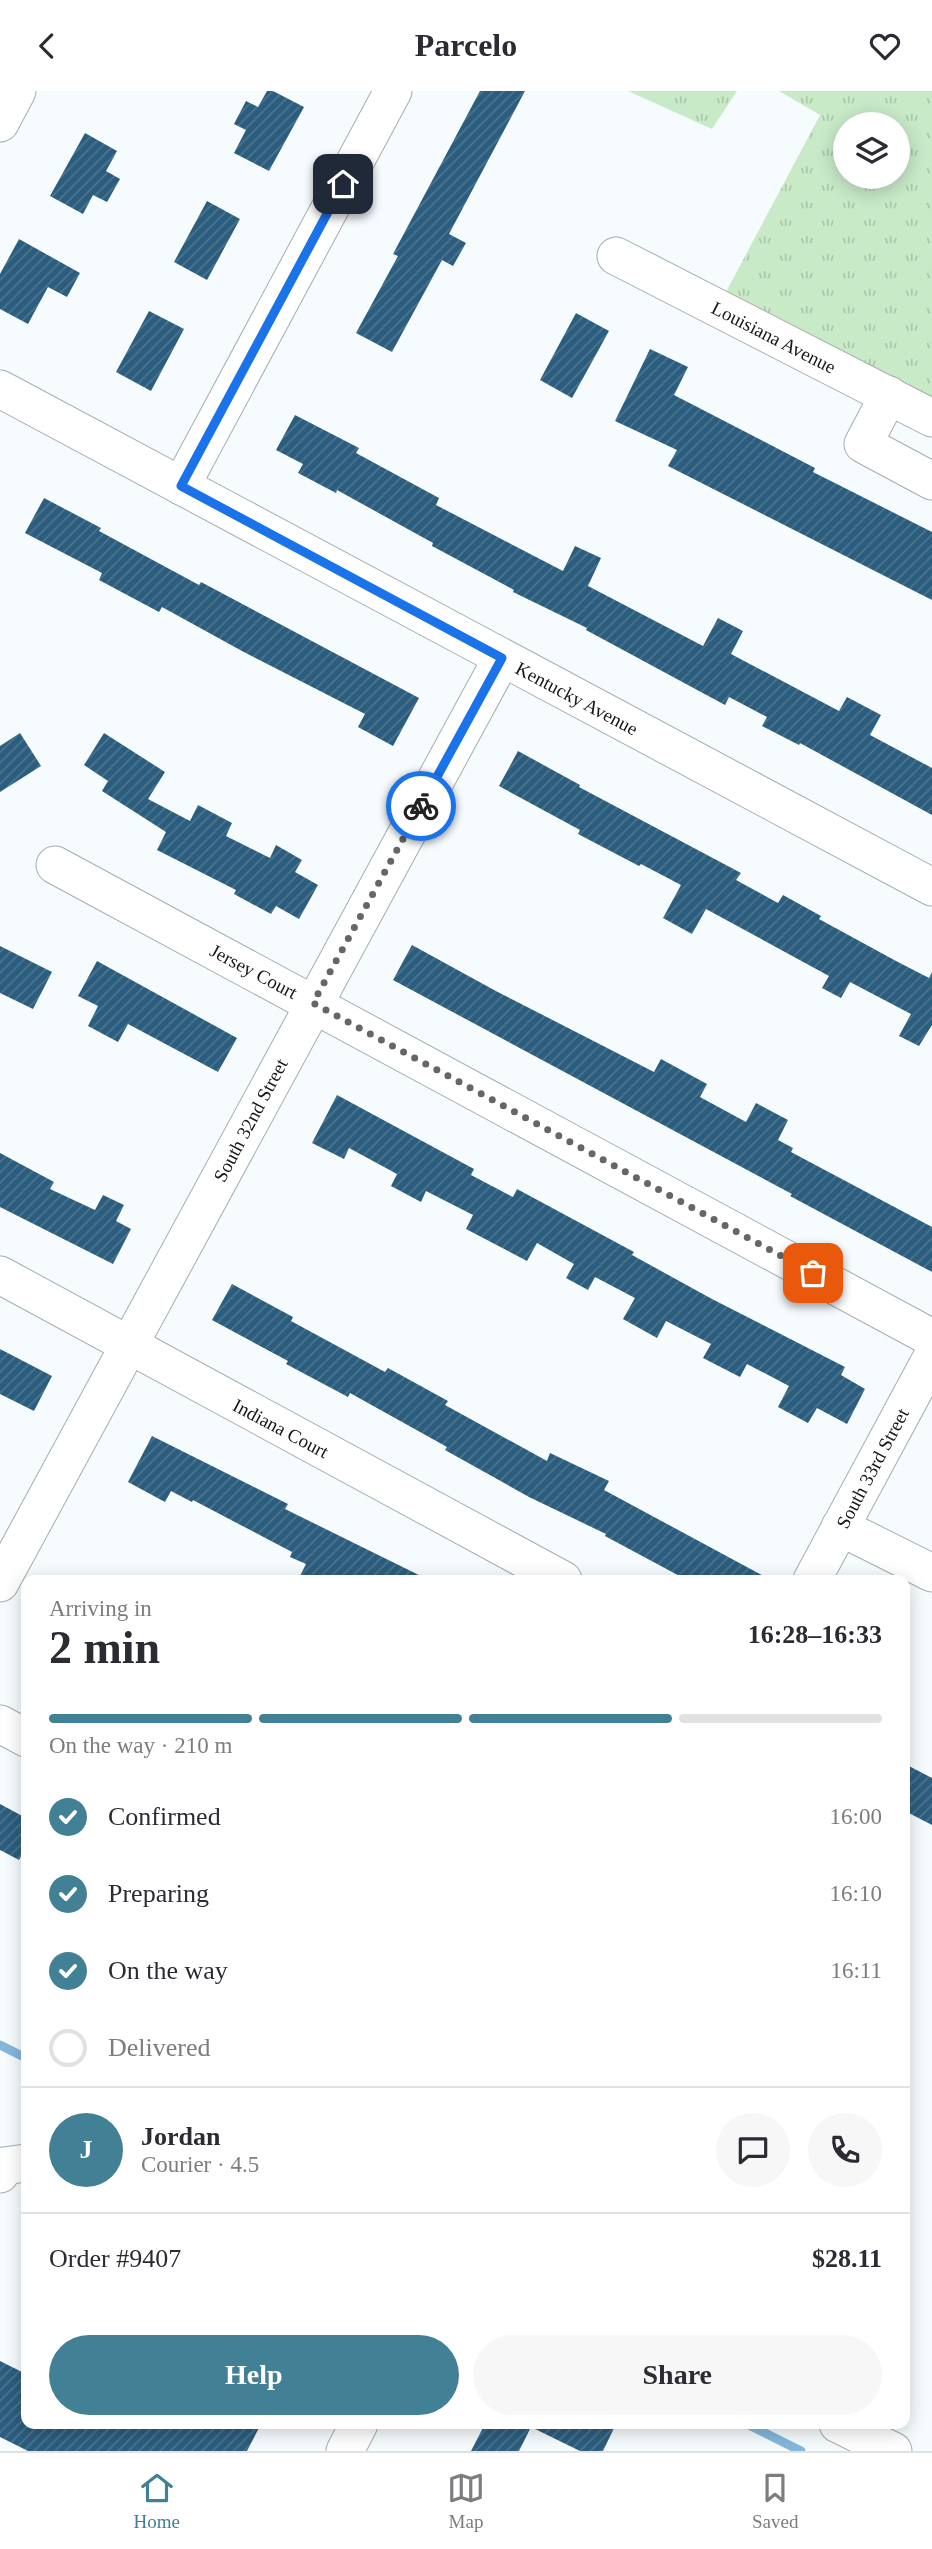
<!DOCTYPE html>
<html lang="en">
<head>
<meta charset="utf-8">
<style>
  :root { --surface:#fff; --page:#f7f7f7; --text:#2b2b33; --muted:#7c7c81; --line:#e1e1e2; --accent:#428095 }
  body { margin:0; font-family:"Times New Roman",serif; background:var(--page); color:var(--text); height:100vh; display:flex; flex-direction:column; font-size:26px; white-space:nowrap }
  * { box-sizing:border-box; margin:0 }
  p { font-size:23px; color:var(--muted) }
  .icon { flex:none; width:38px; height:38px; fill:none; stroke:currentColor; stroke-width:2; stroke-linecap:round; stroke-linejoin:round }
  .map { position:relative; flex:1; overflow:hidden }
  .sheet { position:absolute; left:21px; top:1484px; width:889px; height:854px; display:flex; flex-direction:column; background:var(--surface); border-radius:14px; box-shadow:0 4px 18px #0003 }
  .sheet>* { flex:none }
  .controls { position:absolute; left:833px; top:21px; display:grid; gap:14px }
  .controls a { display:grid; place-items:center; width:77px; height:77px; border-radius:50%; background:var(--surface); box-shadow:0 4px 18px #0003; font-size:35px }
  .pin { position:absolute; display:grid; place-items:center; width:60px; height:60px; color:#fff; margin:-30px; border-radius:14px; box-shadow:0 4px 10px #0006 }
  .courier { position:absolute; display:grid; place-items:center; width:70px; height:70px; margin:-35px; border:5px solid #1a73e8; border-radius:50%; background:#fff; color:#222; box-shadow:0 2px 9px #0007 }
  .overview em { font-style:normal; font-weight:700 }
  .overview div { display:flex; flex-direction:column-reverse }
  .overview { display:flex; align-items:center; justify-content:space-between; height:119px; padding:0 28px }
  h1 { font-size:46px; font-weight:700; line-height:52px }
  .bar { display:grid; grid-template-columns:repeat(4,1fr); gap:10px 7px; align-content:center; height:84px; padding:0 28px }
  .bar i { height:9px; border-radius:5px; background:var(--line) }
  .bar .active { background:var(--accent) }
  .bar p { grid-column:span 4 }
  .line { display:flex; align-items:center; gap:18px; padding:0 28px; border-top:2px solid var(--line) }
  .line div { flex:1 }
  .round { display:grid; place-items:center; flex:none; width:74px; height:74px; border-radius:37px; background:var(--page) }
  ol { padding:0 28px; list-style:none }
  li { display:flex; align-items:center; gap:21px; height:77px }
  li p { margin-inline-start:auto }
  li .icon { padding:7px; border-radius:50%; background:var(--accent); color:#fff; stroke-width:4 }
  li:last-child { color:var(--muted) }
  li i { width:38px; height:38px; border:4px solid var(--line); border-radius:50% }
  .action { display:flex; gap:14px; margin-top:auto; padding:14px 28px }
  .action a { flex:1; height:80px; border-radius:42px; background:var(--accent); color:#fff; font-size:28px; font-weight:700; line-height:80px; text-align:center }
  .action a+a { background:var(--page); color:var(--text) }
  header { display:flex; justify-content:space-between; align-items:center; height:91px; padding:0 28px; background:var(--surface); font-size:32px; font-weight:700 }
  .dock { display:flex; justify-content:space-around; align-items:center; height:98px; border-top:2px solid var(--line); background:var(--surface); font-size:19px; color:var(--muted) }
  .dock a { display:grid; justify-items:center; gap:4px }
  .dock .active { color:var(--accent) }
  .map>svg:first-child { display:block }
  .grass { fill:url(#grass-tufts); fill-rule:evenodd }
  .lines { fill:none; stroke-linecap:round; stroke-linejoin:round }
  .stream { stroke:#85b7dd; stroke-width:9 }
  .building { fill:url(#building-hatch) }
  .minor-casing { stroke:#a7acb0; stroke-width:39 }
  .minor { stroke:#fff; stroke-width:37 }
  .done { stroke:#646769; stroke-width:7; stroke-dasharray:0 12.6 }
  .route { stroke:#1a73e8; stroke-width:9 }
  .labels { text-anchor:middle; stroke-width:7; stroke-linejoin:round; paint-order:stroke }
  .street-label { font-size:19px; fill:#151719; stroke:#fff }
</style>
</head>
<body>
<header><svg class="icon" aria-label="back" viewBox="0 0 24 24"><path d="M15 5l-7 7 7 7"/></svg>Parcelo<svg class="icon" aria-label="heart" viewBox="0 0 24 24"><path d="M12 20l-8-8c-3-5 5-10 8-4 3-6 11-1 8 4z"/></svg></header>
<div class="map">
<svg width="932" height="2360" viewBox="0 0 932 2360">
  <defs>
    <pattern id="grass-tufts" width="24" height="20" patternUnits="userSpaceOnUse" patternTransform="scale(1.75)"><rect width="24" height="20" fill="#c8eac7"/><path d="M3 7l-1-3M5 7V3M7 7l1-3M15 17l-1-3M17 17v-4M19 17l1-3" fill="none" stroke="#abc8aa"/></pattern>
    <pattern id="building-hatch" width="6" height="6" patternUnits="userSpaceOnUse" patternTransform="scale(1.75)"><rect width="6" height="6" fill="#2b5d7e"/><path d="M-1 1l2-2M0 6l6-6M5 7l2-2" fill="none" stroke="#4e748d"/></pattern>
  </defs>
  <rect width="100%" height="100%" fill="#f6fbfe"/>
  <!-- grass -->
  <g class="grass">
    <path d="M628,0H737L712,38Z"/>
    <path d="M779,0H932V308L725,203L820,24ZM845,33H898V86H845Z"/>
  </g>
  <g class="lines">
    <!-- stream -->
    <g class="stream">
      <path d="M0,1954L26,1967"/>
      <path d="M747,2333L801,2360"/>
    </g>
  </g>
  <!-- building -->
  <g class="building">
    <path d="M267,0H273L304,16L269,80L234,62L246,39L234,33L246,10L258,16Z"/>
    <path d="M480,0H525L449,143L466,152L453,175L442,169L392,261L356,242L398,165L393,163Z"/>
    <path d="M85,42L117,60L106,80L120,88L107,111L93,104L83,123L50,105Z"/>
    <path d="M207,110L240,128L207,189L174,171Z"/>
    <path d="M19,148L80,182L67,206L48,196L28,233L0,218V183Z"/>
    <path d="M149,220L184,238L151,300L116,281Z"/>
    <path d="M576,222L609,240L572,307L540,289Z"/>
    <path d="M650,258L688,276L674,304L815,377L813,381L932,441V509L668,375L677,359L615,330Z"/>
    <path d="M295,324L359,357L356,362L439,407L436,414L563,480L575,455L601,467L588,495L703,555L718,527L743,540L731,563L839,620L847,606L881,624L870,644L932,677V724L800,652L799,654L762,635L767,626L729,606L725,614L586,539L587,537L513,501L514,499L432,455L433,452L337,399L336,402L298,382L303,373L276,359Z"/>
    <path d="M44,407L101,437L99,440L199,494L201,491L419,607L393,655L358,636L365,623L242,560L162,516L159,521L99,489L102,482L25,442Z"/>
    <path d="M20,642L41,675L0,701V655Z"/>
    <path d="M104,642L165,681L148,708L190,730L198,714L232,732L226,745L270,767L276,754L302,769L295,781L318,794L299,828L276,815L271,823L234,803L236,799L157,759L166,741L102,700L108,690L84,674Z"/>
    <path d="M518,660L580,694L579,696L741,782L736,789L778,812L783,804L821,825L819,828L896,870L929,887L932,881V934L919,955L899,945L911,923L850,891L841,907L822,897L829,885L706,818L692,843L663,827L681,794L641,773L639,775L578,743L580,739L499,695Z"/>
    <path d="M412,854L494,899L654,981L661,968L707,993L700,1006L746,1031L756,1012L788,1029L778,1049L793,1057L791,1061L932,1136V1181L790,1105L792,1103L393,889Z"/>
    <path d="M0,855L52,881L33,918L0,902Z"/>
    <path d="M97,870L237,947L218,981L128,933L118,951L88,935L98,915L78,905Z"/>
    <path d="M337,1004L474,1078L471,1084L513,1106L517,1098L634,1161L632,1164L712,1208L845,1276L841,1284L865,1298L847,1333L817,1317L808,1332L778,1316L789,1295L747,1273L740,1286L703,1267L711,1253L666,1230L657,1247L623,1228L635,1207L595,1186L588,1199L566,1187L574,1173L537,1152L527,1170L466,1138L473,1124L426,1100L421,1111L391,1095L397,1083L349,1057L344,1068L312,1052Z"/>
    <path d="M0,1062L54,1091L50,1098L95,1119L103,1104L124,1114L116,1130L131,1138L113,1173L0,1116Z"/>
    <path d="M232,1193L293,1226L291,1230L385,1281L388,1277L448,1310L445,1314L547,1370L550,1362L609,1390L604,1399L771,1489H687L605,1445L606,1443L529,1406L445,1359L447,1356L350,1302L348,1306L286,1273L288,1270L212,1229Z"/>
    <path d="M0,1258L52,1285L34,1320L0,1303Z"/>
    <path d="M152,1345L288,1413L285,1418L429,1489H298L306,1473L290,1466L292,1461L193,1409L192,1411L171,1400L165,1411L128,1391Z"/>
    <path d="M905,1673L932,1687V1734L905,1720Z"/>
    <path d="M0,1713L26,1727V1756L19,1769L0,1759Z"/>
    <path d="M0,2270L26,2283V2333H261L247,2360H28L0,2346Z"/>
    <path d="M485,2333H616L603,2360H580L531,2336L519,2360H471Z"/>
  </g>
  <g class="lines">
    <defs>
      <g id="minor">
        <path d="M0,32L17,0"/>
        <path d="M616,165L932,327"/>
        <path d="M0,298L932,796"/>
        <path d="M889,304L863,353L932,390"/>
        <path d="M181,395L393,0"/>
        <path d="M55,774L932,1247"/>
        <path d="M0,1184L563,1489"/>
        <path d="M840,1436L932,1482"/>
        <path d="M812,1489L932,1266"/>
        <path d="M0,1492L502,567"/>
        <path d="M0,1633L26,1647"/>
        <path d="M0,2083L4,2075L26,2072"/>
        <path d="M838,2333L893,2360"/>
        <path d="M345,2360L359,2333"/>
      </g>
    </defs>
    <!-- minor casing -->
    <use href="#minor" class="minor-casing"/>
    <!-- minor -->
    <use href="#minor" class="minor"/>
  </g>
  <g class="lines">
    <!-- done -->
    <path class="done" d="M421,715L313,912L813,1182"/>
    <!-- route -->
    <path class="route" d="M343,93L181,395L502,567L421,715"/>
  </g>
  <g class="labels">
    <!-- street labels -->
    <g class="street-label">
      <text transform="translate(774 246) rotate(27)" y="7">Louisiana Avenue</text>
      <text transform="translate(577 607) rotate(28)" y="7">Kentucky Avenue</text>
      <text transform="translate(254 880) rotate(28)" y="7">Jersey Court</text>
      <text transform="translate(250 1029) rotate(-62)" y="7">South 32nd Street</text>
      <text transform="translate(281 1337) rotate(28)" y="7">Indiana Court</text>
      <text transform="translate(872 1377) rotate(-62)" y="7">South 33rd Street</text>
    </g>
  </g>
</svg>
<div class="controls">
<a><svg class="icon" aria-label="layers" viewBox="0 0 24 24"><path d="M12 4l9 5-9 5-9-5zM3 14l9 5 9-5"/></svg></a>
</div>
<div class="pin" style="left:813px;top:1182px;background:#ea580c"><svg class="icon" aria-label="bag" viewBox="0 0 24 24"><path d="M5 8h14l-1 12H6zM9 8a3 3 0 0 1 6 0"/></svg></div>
<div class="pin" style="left:343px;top:93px;background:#1f2937"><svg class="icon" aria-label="home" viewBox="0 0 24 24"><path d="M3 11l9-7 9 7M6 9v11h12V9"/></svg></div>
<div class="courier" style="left:421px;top:715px"><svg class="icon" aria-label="bike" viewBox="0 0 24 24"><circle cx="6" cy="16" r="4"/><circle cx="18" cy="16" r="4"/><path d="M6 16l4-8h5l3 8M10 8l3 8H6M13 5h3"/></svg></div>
<section class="sheet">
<div class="overview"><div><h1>2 min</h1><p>Arriving in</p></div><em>16:28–16:33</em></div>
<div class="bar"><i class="active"></i><i class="active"></i><i class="active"></i><i></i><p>On the way · 210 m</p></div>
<ol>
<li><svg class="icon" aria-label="check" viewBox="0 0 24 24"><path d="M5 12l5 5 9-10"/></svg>Confirmed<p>16:00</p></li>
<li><svg class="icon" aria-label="check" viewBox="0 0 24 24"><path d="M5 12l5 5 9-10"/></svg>Preparing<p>16:10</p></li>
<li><svg class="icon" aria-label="check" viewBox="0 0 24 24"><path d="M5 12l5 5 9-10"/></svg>On the way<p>16:11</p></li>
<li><i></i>Delivered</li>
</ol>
<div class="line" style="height:126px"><b class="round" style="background:var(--accent);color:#fff">J</b><div><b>Jordan</b><p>Courier · 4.5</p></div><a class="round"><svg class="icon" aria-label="chat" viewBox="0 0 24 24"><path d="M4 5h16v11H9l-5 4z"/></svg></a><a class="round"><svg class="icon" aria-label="phone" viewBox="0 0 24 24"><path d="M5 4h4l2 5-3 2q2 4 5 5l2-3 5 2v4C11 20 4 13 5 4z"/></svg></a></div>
<div class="line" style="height:91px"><div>Order #9407</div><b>$28.11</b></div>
<div class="action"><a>Help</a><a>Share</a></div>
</section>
</div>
<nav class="dock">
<a class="active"><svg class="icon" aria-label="home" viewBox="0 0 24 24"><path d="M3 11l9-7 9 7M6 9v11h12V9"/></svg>Home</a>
<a><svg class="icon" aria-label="map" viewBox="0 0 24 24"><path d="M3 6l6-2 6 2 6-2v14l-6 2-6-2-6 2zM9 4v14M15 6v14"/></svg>Map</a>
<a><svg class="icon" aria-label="saved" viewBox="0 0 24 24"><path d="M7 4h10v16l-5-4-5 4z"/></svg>Saved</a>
</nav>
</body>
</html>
